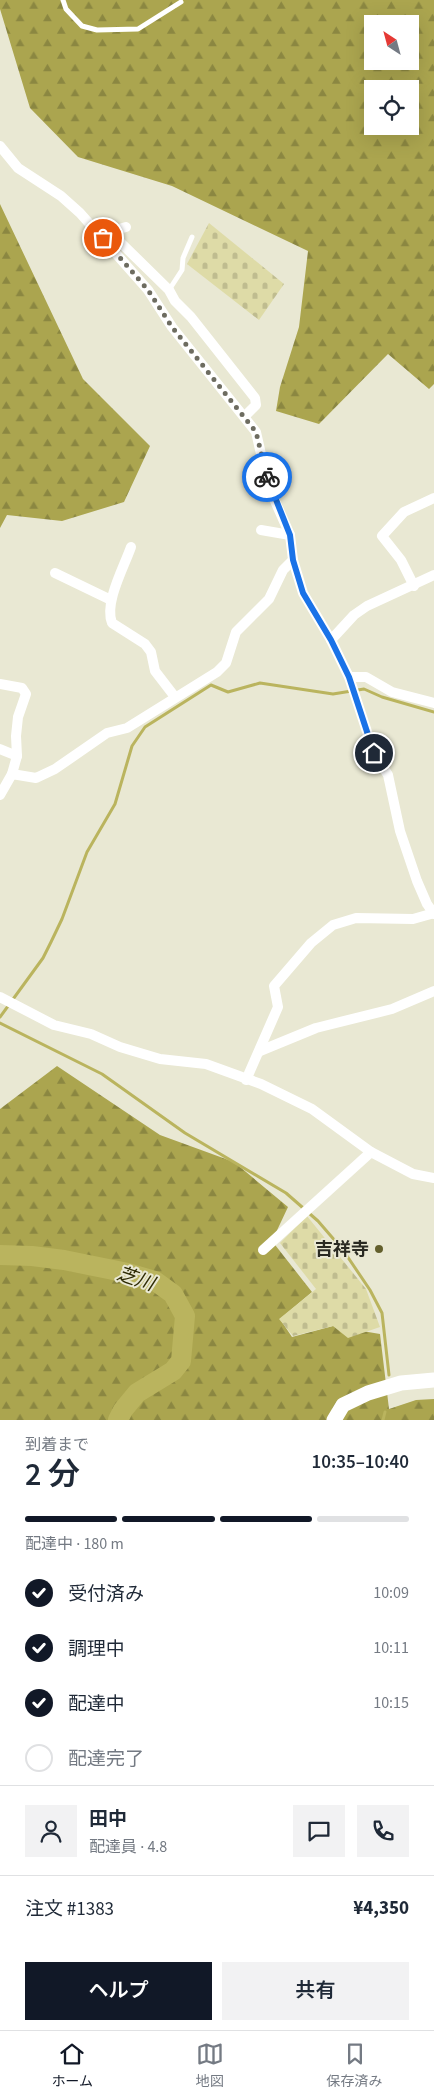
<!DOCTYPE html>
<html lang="ja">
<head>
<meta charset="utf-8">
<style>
  :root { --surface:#fff; --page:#f2f2f3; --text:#1f2937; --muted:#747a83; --line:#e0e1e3; --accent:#111827 }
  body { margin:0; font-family:"Source Sans 3","Noto Sans JP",sans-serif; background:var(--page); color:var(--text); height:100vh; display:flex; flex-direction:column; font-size:19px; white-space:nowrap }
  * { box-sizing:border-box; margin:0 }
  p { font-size:16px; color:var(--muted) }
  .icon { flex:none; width:28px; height:28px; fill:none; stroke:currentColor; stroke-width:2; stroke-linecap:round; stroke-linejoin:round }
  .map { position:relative; height:1420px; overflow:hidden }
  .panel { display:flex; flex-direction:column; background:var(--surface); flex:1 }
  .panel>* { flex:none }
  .needle { width:32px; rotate:324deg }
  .controls { position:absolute; left:364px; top:15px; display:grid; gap:10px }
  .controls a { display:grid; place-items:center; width:55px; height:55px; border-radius:0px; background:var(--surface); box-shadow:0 5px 20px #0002; font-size:25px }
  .pin { position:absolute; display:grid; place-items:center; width:42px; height:42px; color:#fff; margin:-21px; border:2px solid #fff; border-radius:50%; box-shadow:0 1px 5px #0007 }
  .courier { position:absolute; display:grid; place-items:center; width:50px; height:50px; margin:-25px; border:4px solid #1a73e8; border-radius:50%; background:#fff; color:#222; box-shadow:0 1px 6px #0007 }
  .summary em { font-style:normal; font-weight:600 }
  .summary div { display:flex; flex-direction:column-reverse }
  .summary { display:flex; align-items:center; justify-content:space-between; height:85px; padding:0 25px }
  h1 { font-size:32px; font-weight:600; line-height:38px }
  .bar { display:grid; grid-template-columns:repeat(4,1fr); gap:8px 5px; align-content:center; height:60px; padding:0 25px }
  .bar i { height:6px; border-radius:4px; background:var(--line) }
  .bar .selected { background:var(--accent) }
  .bar p { grid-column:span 4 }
  .line { display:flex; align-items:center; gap:12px; padding:0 25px; border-top:1px solid var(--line) }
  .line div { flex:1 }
  .round { display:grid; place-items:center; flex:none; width:52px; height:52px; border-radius:0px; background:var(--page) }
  ol { padding:0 25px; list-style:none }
  li { display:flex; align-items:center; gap:15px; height:55px }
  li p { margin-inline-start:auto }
  li .icon { padding:5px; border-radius:50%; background:var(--accent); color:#fff; stroke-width:4 }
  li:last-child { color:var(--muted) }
  li i { width:28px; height:28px; border:2px solid var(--line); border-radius:50% }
  .primary-button { display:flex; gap:10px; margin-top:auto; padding:10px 25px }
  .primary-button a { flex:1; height:58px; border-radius:0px; background:var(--accent); color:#fff; font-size:20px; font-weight:600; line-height:58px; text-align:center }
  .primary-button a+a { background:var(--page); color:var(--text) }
  .menu { display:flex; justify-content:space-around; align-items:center; height:70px; border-top:1px solid var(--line); background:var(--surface); font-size:14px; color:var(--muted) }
  .menu a { display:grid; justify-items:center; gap:2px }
  .menu .selected { color:var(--accent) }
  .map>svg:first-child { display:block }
  .forest { fill:url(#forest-firs); fill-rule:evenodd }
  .cemetery { fill:url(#cemetery-stones) }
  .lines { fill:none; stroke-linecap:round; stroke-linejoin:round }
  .stream { stroke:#bab45e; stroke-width:3 }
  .river { stroke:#bab45e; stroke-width:20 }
  .lane { stroke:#fff; stroke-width:5 }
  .street { stroke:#fff; stroke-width:10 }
  .secondary { stroke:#fff; stroke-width:15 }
  .done { stroke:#6d6c60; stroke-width:5; stroke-dasharray:0 9 }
  .route { stroke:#1a73e8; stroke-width:6 }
  .poi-dot { fill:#635f2c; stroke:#e9e8d3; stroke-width:2 }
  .labels { text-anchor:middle; stroke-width:4; stroke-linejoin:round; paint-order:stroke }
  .poi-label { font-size:18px; font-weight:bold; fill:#2a2a22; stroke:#e9e8d3; text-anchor:end }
  .water-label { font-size:19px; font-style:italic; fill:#2e2b04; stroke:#e9e8d3 }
</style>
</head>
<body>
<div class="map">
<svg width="434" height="1420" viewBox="0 0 434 1420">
  <defs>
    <pattern id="forest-firs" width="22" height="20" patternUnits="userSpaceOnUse" patternTransform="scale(1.25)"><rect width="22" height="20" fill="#aba54f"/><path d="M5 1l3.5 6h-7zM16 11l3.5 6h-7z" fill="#8b8741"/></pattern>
    <pattern id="cemetery-stones" width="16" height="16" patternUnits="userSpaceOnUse" patternTransform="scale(1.25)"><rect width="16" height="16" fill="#dedba7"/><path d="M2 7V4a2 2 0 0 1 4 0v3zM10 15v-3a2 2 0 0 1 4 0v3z" fill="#bfbc8f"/></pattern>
  </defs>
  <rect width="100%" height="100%" fill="#e9e8d3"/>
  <!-- forest -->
  <g class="forest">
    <path d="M0,0H434V384L429,389L388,354L319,424L276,411L280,387L299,327L308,251L172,186L78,157L30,108L0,9ZM372,24H410V61H372ZM372,89H410V126H372Z"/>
    <path d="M0,204L83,379L150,446L124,502L62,521L7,515L0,528Z"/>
    <path d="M57,1066L160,1135L234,1162L288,1207L272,1241L312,1292L280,1319L292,1337L333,1326L380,1334L389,1409L416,1400L434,1399V1420H0V1109Z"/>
  </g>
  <!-- cemetery -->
  <g class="cemetery">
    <path d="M209,223L284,284L259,320L187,264Z"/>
    <path d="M307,1216L366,1289L380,1327L348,1338L333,1326L293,1336L279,1319L316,1289L280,1243Z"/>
  </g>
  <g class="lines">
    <!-- stream -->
    <g class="stream">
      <path d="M0,1017L43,958L51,942L62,919L87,852L115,804L132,746L145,727L211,685L228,692L260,683L333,694L364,689L382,697L434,712"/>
      <path d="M0,1023L102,1074L185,1133L286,1193L318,1221L343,1250L370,1290L382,1313L389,1375"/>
      <path d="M383,1420L385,1412"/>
    </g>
    <!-- river -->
    <path class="river" d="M0,1255L32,1256L64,1260L128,1273L155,1281L173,1294L185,1316L181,1361L173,1371L137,1393L123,1410L118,1420"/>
    <!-- lane -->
    <g class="lane">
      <path d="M63,0L66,9L82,26L97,30L138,29L181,2"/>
      <path d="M169,290L182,270L183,258L192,237"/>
    </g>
    <!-- street -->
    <g class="street">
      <path d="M0,146L18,168L61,196L80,213L148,290L172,327L256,432L268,485L290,535L293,560L303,593L331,640L349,677L374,753L388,775L400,831L417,881L427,904L434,914"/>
      <path d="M126,227L119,229L117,234L119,241L169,290L175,301L191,317L255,398L256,405L245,416"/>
      <path d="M261,530L290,535"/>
      <path d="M131,547C124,567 104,603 112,623L145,644L151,652L155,671L175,697"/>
      <path d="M55,573L111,600"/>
      <path d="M414,586L401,560L382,536L404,512L434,498"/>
      <path d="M331,640L354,615L367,606L434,575"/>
      <path d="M349,677H366L392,692L434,703"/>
      <path d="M0,684L22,688L26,694L18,717L16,736L17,756L12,774"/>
      <path d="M0,749L17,756"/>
      <path d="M0,795L12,774L36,778L55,769L107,733L127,728L217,672L226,663L236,632L269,599L283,570L293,560"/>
      <path d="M0,997L54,1025L91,1034L120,1047L160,1059L206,1064L261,1084L312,1109L371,1152L413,1174L434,1178"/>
      <path d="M260,1051L316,1028L392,1009L434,991"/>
      <path d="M246,1080L278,1007L274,986L311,943L333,925L356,918L413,919L434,913"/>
      <path d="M263,1250L371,1152"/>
    </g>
    <!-- secondary -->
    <path class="secondary" d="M334,1420L343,1405L368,1393L401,1383L434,1380"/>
  </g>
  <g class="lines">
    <!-- done -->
    <path class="done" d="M103,238L148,290L172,327L256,432L267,477"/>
    <!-- route -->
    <path class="route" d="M267,477L290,535L293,560L303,593L331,640L349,677L374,753"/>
  </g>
  <!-- markers -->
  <circle class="poi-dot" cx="379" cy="1249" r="5"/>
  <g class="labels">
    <!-- poi labels -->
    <g class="poi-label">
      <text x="369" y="1255">吉祥寺</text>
    </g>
    <!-- water labels -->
    <g class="water-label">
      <text transform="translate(136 1278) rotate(19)" y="7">芝川</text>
    </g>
  </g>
</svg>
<div class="controls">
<a><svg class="needle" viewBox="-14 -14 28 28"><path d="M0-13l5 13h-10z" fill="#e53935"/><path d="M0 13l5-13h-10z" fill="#747a83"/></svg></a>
<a><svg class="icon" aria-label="locate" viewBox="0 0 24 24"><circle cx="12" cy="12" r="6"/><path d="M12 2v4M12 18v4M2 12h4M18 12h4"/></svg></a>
</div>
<div class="pin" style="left:103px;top:238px;background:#ea580c"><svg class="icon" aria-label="bag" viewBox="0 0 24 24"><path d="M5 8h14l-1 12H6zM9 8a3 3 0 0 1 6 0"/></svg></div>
<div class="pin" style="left:374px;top:753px;background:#1f2937"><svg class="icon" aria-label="home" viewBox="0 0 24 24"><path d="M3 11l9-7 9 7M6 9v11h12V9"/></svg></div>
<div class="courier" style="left:267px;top:477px"><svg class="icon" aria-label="bike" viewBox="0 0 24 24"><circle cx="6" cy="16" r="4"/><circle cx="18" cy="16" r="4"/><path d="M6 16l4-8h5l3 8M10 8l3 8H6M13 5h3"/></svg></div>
</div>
<section class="panel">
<div class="summary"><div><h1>2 分</h1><p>到着まで</p></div><em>10:35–10:40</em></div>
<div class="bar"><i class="selected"></i><i class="selected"></i><i class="selected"></i><i></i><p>配達中 · 180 m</p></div>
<ol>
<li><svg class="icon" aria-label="check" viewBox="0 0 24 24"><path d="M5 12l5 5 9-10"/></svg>受付済み<p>10:09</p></li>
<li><svg class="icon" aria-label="check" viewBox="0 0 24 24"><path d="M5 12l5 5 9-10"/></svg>調理中<p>10:11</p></li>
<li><svg class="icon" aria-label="check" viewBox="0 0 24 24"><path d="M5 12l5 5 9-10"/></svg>配達中<p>10:15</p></li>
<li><i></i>配達完了</li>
</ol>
<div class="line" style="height:90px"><a class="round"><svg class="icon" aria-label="person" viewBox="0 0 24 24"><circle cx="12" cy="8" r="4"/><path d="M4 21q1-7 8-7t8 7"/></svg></a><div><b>田中</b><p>配達員 · 4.8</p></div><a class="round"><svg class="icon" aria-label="chat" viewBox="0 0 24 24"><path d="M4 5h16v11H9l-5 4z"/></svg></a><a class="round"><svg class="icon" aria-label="phone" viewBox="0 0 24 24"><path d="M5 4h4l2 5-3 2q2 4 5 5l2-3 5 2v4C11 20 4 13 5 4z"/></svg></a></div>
<div class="line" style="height:65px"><div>注文 #1383</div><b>¥4,350</b></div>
<div class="primary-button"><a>ヘルプ</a><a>共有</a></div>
</section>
<nav class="menu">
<a class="selected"><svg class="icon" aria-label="home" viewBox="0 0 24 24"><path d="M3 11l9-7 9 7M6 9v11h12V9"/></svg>ホーム</a>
<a><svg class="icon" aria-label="map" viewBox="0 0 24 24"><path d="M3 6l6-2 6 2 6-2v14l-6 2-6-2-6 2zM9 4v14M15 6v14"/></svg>地図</a>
<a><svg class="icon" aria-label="saved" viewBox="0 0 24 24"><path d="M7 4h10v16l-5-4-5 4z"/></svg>保存済み</a>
</nav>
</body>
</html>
